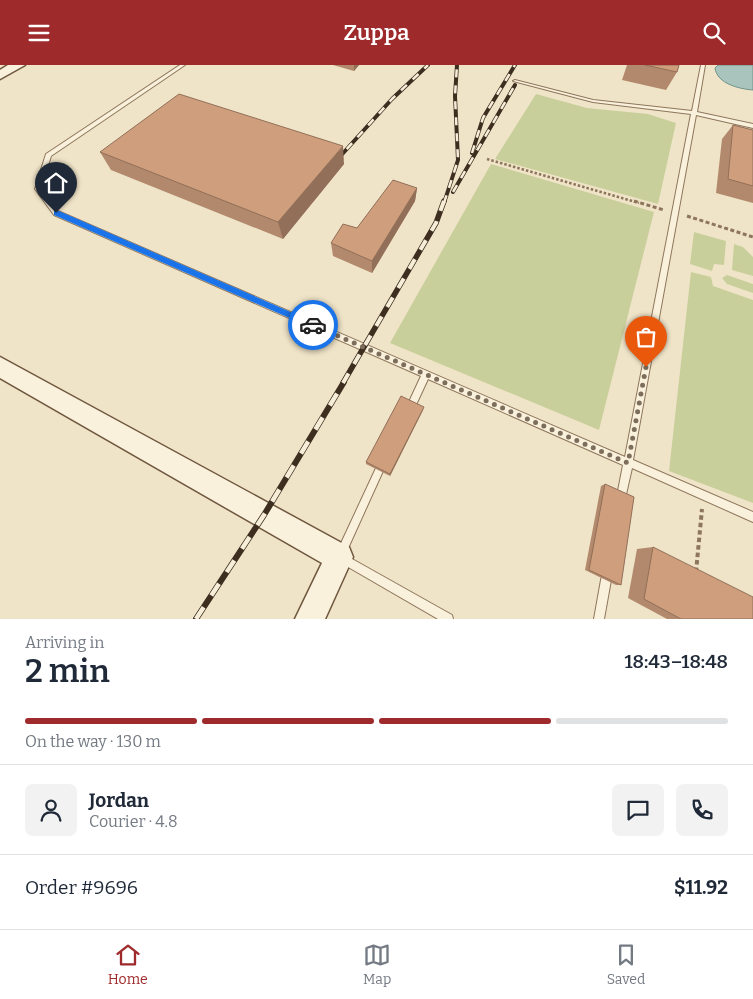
<!DOCTYPE html>
<html lang="en">
<head>
<meta charset="utf-8">
<style>
  :root { --surface:#fff; --page:#f2f2f3; --text:#1f2937; --muted:#747a83; --line:#e0e1e3; --accent:#9e2a2b }
  body { margin:0; font-family:Bitter,serif; background:var(--page); color:var(--text); height:100vh; display:flex; flex-direction:column; font-size:19px; white-space:nowrap }
  * { box-sizing:border-box; margin:0 }
  p { font-size:16px; color:var(--muted) }
  .icon { flex:none; width:28px; height:28px; fill:none; stroke:currentColor; stroke-width:2; stroke-linecap:round; stroke-linejoin:round }
  .map { position:relative; height:554px; overflow:hidden }
  .panel { display:flex; flex-direction:column; background:var(--surface); flex:1 }
  .panel>* { flex:none }
  .pin { position:absolute; display:grid; place-items:center; width:42px; height:42px; color:#fff; margin:-51px -21px; border-radius:50% 50% 50% 0; rotate:-45deg; box-shadow:0 0 5px #0007 }
  .pin .icon { rotate:45deg }
  .courier { position:absolute; display:grid; place-items:center; width:50px; height:50px; margin:-25px; border:4px solid #1a73e8; border-radius:50%; background:#fff; color:#222; box-shadow:0 1px 6px #0007 }
  .summary em { font-style:normal; font-weight:600 }
  .summary div { display:flex; flex-direction:column-reverse }
  .summary { display:flex; align-items:center; justify-content:space-between; height:85px; padding:0 25px }
  h1 { font-size:32px; font-weight:600; line-height:38px }
  .bar { display:grid; grid-template-columns:repeat(4,1fr); gap:8px 5px; align-content:center; height:60px; padding:0 25px }
  .bar i { height:6px; border-radius:4px; background:var(--line) }
  .bar .selected { background:var(--accent) }
  .bar p { grid-column:span 4 }
  .line { display:flex; align-items:center; gap:12px; padding:0 25px; border-top:1px solid var(--line) }
  .line div { flex:1 }
  .round { display:grid; place-items:center; flex:none; width:52px; height:52px; border-radius:8px; background:var(--page) }
  header { display:flex; justify-content:space-between; align-items:center; height:65px; padding:0 25px; background:var(--accent); color:#fff; font-size:22px; font-weight:600 }
  .menu { display:flex; justify-content:space-around; align-items:center; height:70px; border-top:1px solid var(--line); background:var(--surface); font-size:14px; color:var(--muted) }
  .menu a { display:grid; justify-items:center; gap:2px }
  .menu .selected { color:var(--accent) }
  .map>svg:first-child { display:block }
  .green { fill:#c9cf9b }
  .water { fill:#a9c4bc; stroke:#6f938a }
  .lines { fill:none; stroke-linecap:round; stroke-linejoin:round }
  .lane-casing { stroke:#8d765c; stroke-width:2 }
  .secondary-casing { stroke:#6f573f; stroke-width:3 }
  .path-far2 { stroke:#8d765c; stroke-width:2.5; stroke-dasharray:2.5 2; stroke-linecap:butt }
  .path-far1 { stroke:#8d765c; stroke-width:3; stroke-dasharray:4 2.5; stroke-linecap:butt }
  .path { stroke:#8d765c; stroke-width:4; stroke-dasharray:4.5 3; stroke-linecap:butt }
  .lane { fill:#faf1dc; fill-rule:evenodd }
  .secondary { fill:#faf1dc; fill-rule:evenodd }
  .rail-far2-casing { stroke:#3d2e20; stroke-width:4 }
  .rail-far1-casing { stroke:#3d2e20; stroke-width:5.5 }
  .rail-casing { stroke:#3d2e20; stroke-width:6 }
  .rail-far2 { stroke:#f7eed8; stroke-width:2.5; stroke-dasharray:8; stroke-linecap:butt }
  .rail-far1 { stroke:#f7eed8; stroke-width:4; stroke-dasharray:11; stroke-linecap:butt }
  .rail { stroke:#f7eed8; stroke-width:4.5; stroke-dasharray:14; stroke-linecap:butt }
  .wall { fill:#b2896c }
  .shaded-wall { fill:#916f58 }
  .building { fill:#cf9f7d; stroke:#916f58 }
  .route { fill:#1a73e8 }
  .done { stroke:#7c6e5b; stroke-width:5; stroke-dasharray:0 9 }
</style>
</head>
<body>
<header><svg class="icon" aria-label="menu" viewBox="0 0 24 24"><path d="M4 6h16M4 12h16M4 18h16"/></svg>Zuppa<svg class="icon" aria-label="search" viewBox="0 0 24 24"><circle cx="10" cy="10" r="6"/><path d="M15 15l6 6"/></svg></header>
<div class="map">
<svg width="753" height="554" viewBox="0 0 753 554">
  <rect width="100%" height="100%" fill="#f0e4c8"/>
  <!-- green -->
  <g class="green">
    <path d="M536,29L587,43L648,49L676,58L658,139L495,94Z"/>
    <path d="M491,99L654,147L599,365L390,278Z"/>
    <path d="M694,167L726,176L724,200L714,199L712,206L690,199Z"/>
    <path d="M734,179L743,182L753,192V211L732,205Z"/>
    <path d="M691,207L711,212L713,221L753,235V438L669,406Z"/>
    <path d="M727,210L753,219V228L727,219L722,213Z"/>
  </g>
  <!-- water -->
  <path class="water" d="M718,0H753V25C740,24 717,19 715,3Z"/>
  <g class="lines">
    <defs>
      <g id="lane">
        <path d="M180,0H185L51,91L41,124L58,146L625,392L691,49L593,37L513,16L515,15L593,35L692,46L701,0H705L697,47L753,59V63L696,50L633,395L753,447V457L632,403L625,434L622,436L619,434L617,431L623,400L428,314L415,342L412,343L409,342L408,339L421,311L54,150L35,124L46,89Z"/>
        <path d="M379,402L382,403L383,406L345,490L452,550L453,554H438L336,495L334,492L336,489L376,403Z"/>
        <path d="M606,510L610,511L611,515L604,554H594L601,515L602,511Z"/>
      </g>
      <g id="secondary">
        <path d="M8,0H25L0,14V5Z"/>
        <path d="M0,292L349,482L353,492L325,554H295L322,498L0,313Z"/>
      </g>
    </defs>
    <!-- lane casing -->
    <use href="#lane" class="lane-casing"/>
    <!-- secondary casing -->
    <use href="#secondary" class="secondary-casing"/>
    <!-- path-far2 -->
    <path class="path-far2" d="M487,94L639,138"/>
    <!-- path-far1 -->
    <g class="path-far1">
      <path d="M634,136L664,145"/>
      <path d="M687,151L753,172"/>
    </g>
    <!-- path -->
    <path class="path" d="M696,507L702,444"/>
    <!-- lane -->
    <use href="#lane" class="lane"/>
    <!-- secondary -->
    <use href="#secondary" class="secondary"/>
    <defs>
      <g id="rail-far2">
        <path d="M472,88L483,53L515,0"/>
        <path d="M336,96L392,34L428,0"/>
        <path d="M453,127L515,20"/>
        <path d="M444,138L458,95L455,31L457,0"/>
      </g>
      <path id="rail-far1" d="M343,318L436,158L444,136"/>
      <path id="rail" d="M196,554L264,450L344,317"/>
    </defs>
    <!-- rail-far2 casing -->
    <use href="#rail-far2" class="rail-far2-casing"/>
    <!-- rail-far1 casing -->
    <use href="#rail-far1" class="rail-far1-casing"/>
    <!-- rail casing -->
    <use href="#rail" class="rail-casing"/>
    <!-- rail-far2 -->
    <use href="#rail-far2" class="rail-far2"/>
    <!-- rail-far1 -->
    <use href="#rail-far1" class="rail-far1"/>
    <!-- rail -->
    <use href="#rail" class="rail"/>
  </g>
  <!-- wall -->
  <g class="wall">
    <path d="M333,0H359L354,6Z"/>
    <path d="M627,0H679L677,7L666,25L622,15Z"/>
    <path d="M733,60L753,65V138L716,128L722,74Z"/>
    <path d="M100,87L344,99L283,174L111,105Z"/>
    <path d="M417,123L415,136L372,208L333,191L331,178L357,163Z"/>
    <path d="M423,345L390,411L366,399V397Z"/>
    <path d="M605,419L621,520H616L585,505L601,421Z"/>
    <path d="M653,482L753,554H667L628,533L637,484Z"/>
  </g>
  <!-- shaded-wall -->
  <g class="shaded-wall">
    <path d="M354,0H359L354,6Z"/>
    <path d="M343,81L344,99L283,174L278,157Z"/>
    <path d="M417,123L415,136L372,208V196Z"/>
    <path d="M424,342L423,345L390,411V409Z"/>
  </g>
  <!-- building -->
  <g class="building">
    <path d="M645,0H679L677,7Z"/>
    <path d="M179,29L343,81L278,157L100,87Z"/>
    <path d="M733,60L753,65V121L728,114Z"/>
    <path d="M393,115L417,123L372,196L331,178L343,159L357,163Z"/>
    <path d="M401,331L424,342L390,409L366,397Z"/>
    <path d="M605,419L634,432L621,520L589,505Z"/>
    <path d="M653,482L753,532V554H681L644,534Z"/>
  </g>
  <!-- route -->
  <path class="route" d="M54,146H59L316,258L317,260L313,263L310,262L54,150Z"/>
  <g class="lines">
    <!-- done -->
    <path class="done" d="M313,260L628,398L646,302"/>
  </g>
</svg>
<div class="pin" style="left:646px;top:302px;background:#ea580c"><svg class="icon" aria-label="bag" viewBox="0 0 24 24"><path d="M5 8h14l-1 12H6zM9 8a3 3 0 0 1 6 0"/></svg></div>
<div class="pin" style="left:56px;top:148px;background:#1f2937"><svg class="icon" aria-label="home" viewBox="0 0 24 24"><path d="M3 11l9-7 9 7M6 9v11h12V9"/></svg></div>
<div class="courier" style="left:313px;top:260px"><svg class="icon" aria-label="car" viewBox="0 0 24 24"><path d="M5 17H2v-5l4-1 3-4h7l3 4 3 1v5h-3M9 17h6M6 11h13"/><circle cx="7" cy="17" r="2"/><circle cx="17" cy="17" r="2"/></svg></div>
</div>
<section class="panel">
<div class="summary"><div><h1>2 min</h1><p>Arriving in</p></div><em>18:43–18:48</em></div>
<div class="bar"><i class="selected"></i><i class="selected"></i><i class="selected"></i><i></i><p>On the way · 130 m</p></div>
<div class="line" style="height:90px"><a class="round"><svg class="icon" aria-label="person" viewBox="0 0 24 24"><circle cx="12" cy="8" r="4"/><path d="M4 21q1-7 8-7t8 7"/></svg></a><div><b>Jordan</b><p>Courier · 4.8</p></div><a class="round"><svg class="icon" aria-label="chat" viewBox="0 0 24 24"><path d="M4 5h16v11H9l-5 4z"/></svg></a><a class="round"><svg class="icon" aria-label="phone" viewBox="0 0 24 24"><path d="M5 4h4l2 5-3 2q2 4 5 5l2-3 5 2v4C11 20 4 13 5 4z"/></svg></a></div>
<div class="line" style="height:65px"><div>Order #9696</div><b>$11.92</b></div>
</section>
<nav class="menu">
<a class="selected"><svg class="icon" aria-label="home" viewBox="0 0 24 24"><path d="M3 11l9-7 9 7M6 9v11h12V9"/></svg>Home</a>
<a><svg class="icon" aria-label="map" viewBox="0 0 24 24"><path d="M3 6l6-2 6 2 6-2v14l-6 2-6-2-6 2zM9 4v14M15 6v14"/></svg>Map</a>
<a><svg class="icon" aria-label="saved" viewBox="0 0 24 24"><path d="M7 4h10v16l-5-4-5 4z"/></svg>Saved</a>
</nav>
</body>
</html>
